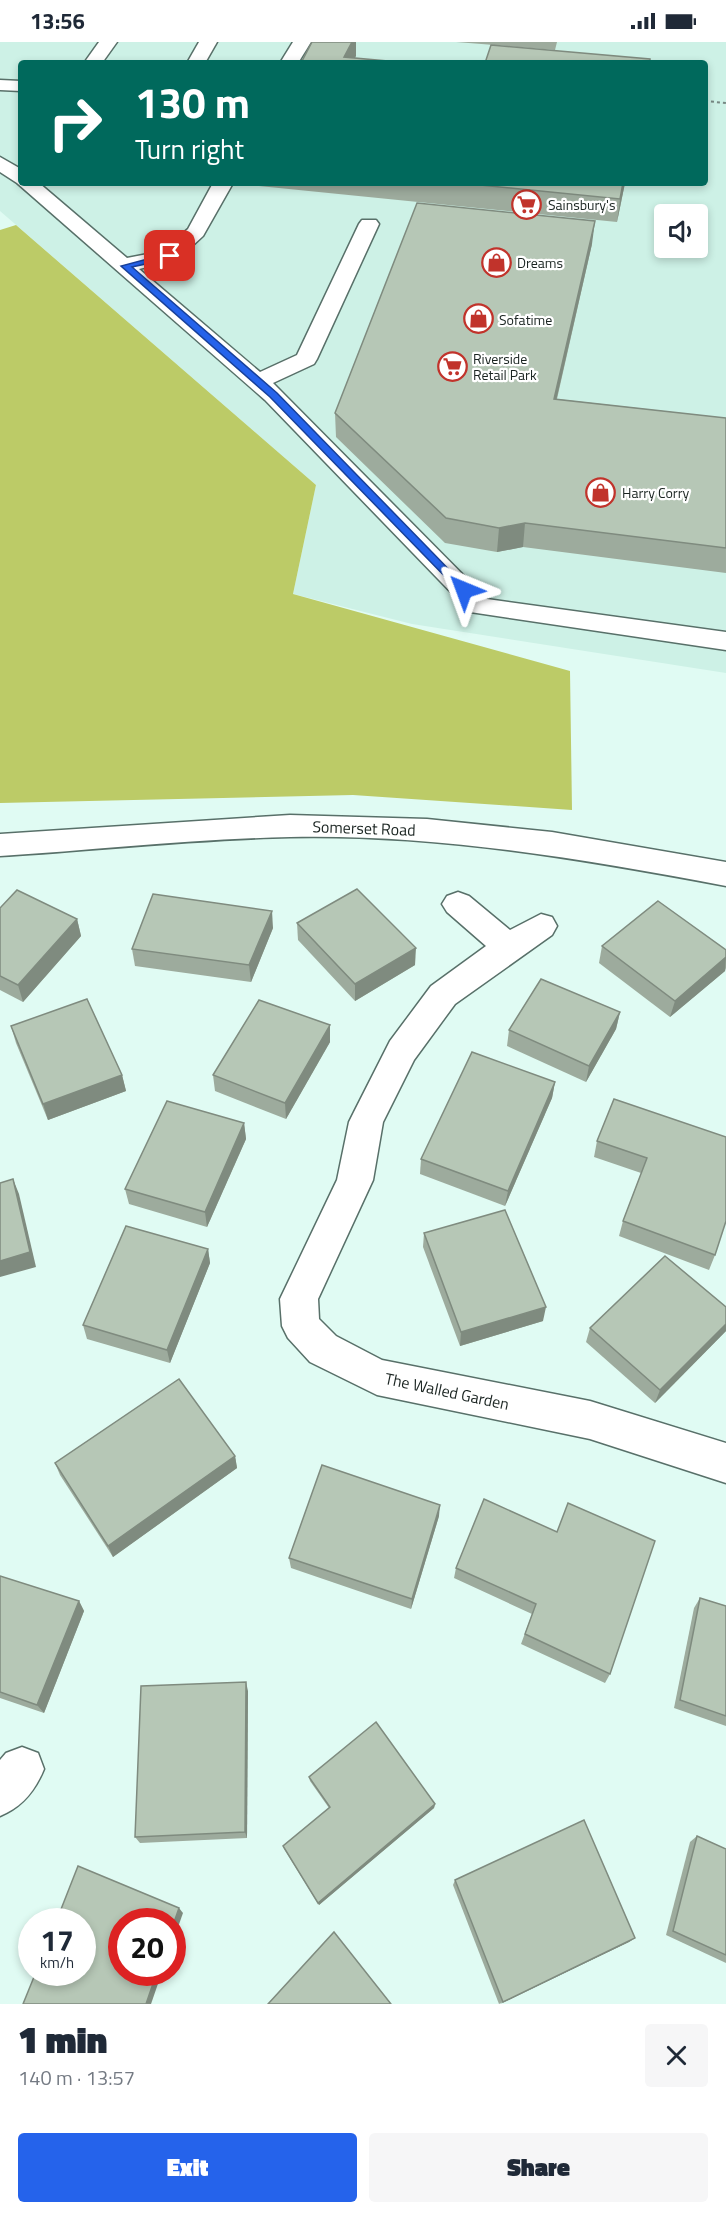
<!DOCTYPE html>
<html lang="en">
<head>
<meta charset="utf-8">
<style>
  body { margin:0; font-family:"Titillium Web",sans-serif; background:#f6f6f7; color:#1f2937; height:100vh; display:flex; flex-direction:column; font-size:22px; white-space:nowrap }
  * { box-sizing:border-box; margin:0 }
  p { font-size:20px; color:#747a83 }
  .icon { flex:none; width:33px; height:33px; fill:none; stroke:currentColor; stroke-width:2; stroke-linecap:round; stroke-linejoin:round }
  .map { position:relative; height:1962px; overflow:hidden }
  .sheet { display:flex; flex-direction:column; background:#fff; flex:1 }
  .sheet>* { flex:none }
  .hud { position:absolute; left:18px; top:18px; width:690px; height:126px; border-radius:6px; box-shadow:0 3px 9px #0003; background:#00695c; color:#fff; overflow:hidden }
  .buttons { position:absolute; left:654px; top:162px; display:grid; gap:12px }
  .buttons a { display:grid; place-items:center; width:54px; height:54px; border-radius:6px; background:#fff; box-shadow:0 3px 9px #0003; font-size:30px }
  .speed { position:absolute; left:18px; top:1866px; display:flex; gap:12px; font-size:30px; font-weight:700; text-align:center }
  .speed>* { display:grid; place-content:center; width:78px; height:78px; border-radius:50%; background:#fff; box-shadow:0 3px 9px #0003; line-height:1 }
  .speed small { font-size:15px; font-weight:400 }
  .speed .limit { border:9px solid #d22; background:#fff; color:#111 }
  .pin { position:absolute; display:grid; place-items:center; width:51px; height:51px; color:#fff; margin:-26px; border-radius:12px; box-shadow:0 3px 9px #0006 }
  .me { position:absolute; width:66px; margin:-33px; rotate:316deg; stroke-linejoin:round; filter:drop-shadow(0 0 4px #0008) }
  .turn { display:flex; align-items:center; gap:21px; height:126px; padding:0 18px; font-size:27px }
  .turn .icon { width:78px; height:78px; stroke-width:2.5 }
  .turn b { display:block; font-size:42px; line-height:51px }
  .round { display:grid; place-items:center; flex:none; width:63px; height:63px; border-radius:6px; background:#f6f6f7 }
  .summary { display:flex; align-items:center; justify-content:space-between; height:102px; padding:0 18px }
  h1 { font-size:36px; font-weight:800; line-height:45px }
  .action { display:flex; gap:12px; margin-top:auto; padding:12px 18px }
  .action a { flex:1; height:69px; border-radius:6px; background:#2563eb; color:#fff; font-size:24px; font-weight:800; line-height:69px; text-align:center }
  .action a+a { background:#f6f6f7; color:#1f2937 }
  .status { display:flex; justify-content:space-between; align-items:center; height:42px; padding:0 30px; background:#fff; direction:ltr }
  .status svg { height:16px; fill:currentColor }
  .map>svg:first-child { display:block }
</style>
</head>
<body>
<div class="status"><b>13:56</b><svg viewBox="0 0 49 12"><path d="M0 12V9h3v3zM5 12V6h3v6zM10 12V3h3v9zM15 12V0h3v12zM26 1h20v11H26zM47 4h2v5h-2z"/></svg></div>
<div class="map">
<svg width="726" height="1962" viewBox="0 0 726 1962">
  <rect width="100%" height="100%" fill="#e0fbf3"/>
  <path fill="#cdf1e6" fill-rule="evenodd" d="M0 0H726V631L412 582 293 552 316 443 0 169ZM21 21H705V141H21ZM664 172H698V206H664Z"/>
  <path fill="#bccb67" d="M16 183 316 443 293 552 570 629 572 768 353 753 0 761V188Z"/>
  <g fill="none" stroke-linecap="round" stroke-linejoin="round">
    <defs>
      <g id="minor">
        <path d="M99 0H117L102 21H84Z"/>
        <path d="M199 0H217L205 21H187Z"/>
        <path d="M293 0H311L298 21H280Z"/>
        <path d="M0 38 21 39V49L0 48Z"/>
        <path d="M0 115 21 127V141H39L127 216 163 209 188 187 213 141H233L203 194 177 218 139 227 260 330 297 313 359 182 362 178H376L379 182 317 317 314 322 273 341 487 557 726 590V608L470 570 265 358 17 141 0 130Z"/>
        <path d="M290 773 427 777 552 790 726 820V844C582 817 437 792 290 795 193 797 96 808 0 814V792Z"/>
        <path d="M458 850 469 854 510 888 541 872 552 875 557 884 552 893 455 962 414 1018 383 1080 373 1138 318 1257 319 1277 336 1294 382 1318 590 1359 726 1401V1441L590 1397 377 1353 310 1320 288 1296 282 1284 280 1257 337 1138 349 1080 354 1070 390 999 431 944 486 904 447 870 442 862 447 854Z"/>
        <path d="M22 1705 38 1711 44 1727C35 1749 22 1765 0 1774V1718L6 1711Z"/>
      </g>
    </defs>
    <use href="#minor" stroke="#587069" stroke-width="3"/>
    <path stroke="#778883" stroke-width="2" stroke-dasharray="3 3" stroke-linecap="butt" d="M705 59 726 61"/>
    <use href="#minor" fill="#fff" fill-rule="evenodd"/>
  </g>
  <g fill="#9dab9d">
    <path d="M456 0H557L555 8Z"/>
    <path d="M250 141H625L617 180 250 143Z"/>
    <path d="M592 202 557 357 726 376V531L523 505 497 510 445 501 336 395 335 371Z"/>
    <path d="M0 866 77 877 81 894 23 960 0 948Z"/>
    <path d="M297 881 415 923 355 959 298 898Z"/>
    <path d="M273 886 251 940 135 924 132 907Z"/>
    <path d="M602 904 726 908V926L725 929 670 975 599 921Z"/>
    <path d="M620 970 616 987 586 1040 507 1004 509 988Z"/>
    <path d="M330 983V1000L286 1077 215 1049 213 1033Z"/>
    <path d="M11 984 122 1033 126 1049 48 1078 16 1001Z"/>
    <path d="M555 1040 552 1056 505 1164 420 1132 421 1117Z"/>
    <path d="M614 1057 715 1213 709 1228 619 1194 623 1179 641 1131 594 1115 597 1099Z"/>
    <path d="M244 1081 246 1097 207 1185 129 1162 125 1147Z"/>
    <path d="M424 1191 543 1279 460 1304 423 1205Z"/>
    <path d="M208 1207 210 1221 170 1321 87 1297 83 1283Z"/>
    <path d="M726 1265V1289L655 1361 586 1300 590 1286Z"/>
    <path d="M235 1414 237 1426 113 1515 60 1433 55 1421Z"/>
    <path d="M484 1457 610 1632 605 1641 521 1602 532 1572 454 1536 456 1526Z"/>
    <path d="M439 1474 411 1567 291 1526 289 1516Z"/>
    <path d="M0 1534 79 1559 84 1569 44 1671 0 1656Z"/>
    <path d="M700 1556 726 1564V1684L674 1666 694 1566Z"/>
    <path d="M248 1649 247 1796 140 1801 135 1795Z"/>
    <path d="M309 1735 435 1762 434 1766 319 1863 284 1807 283 1804 329 1766 310 1739Z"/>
    <path d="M697 1794 726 1807V1921L666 1893 690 1800Z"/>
    <path d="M455 1838 635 1896 629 1900 499 1962 453 1843Z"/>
  </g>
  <g fill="#7f8b7f">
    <path d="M352 0H356V14L353 21 344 15Z"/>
    <path d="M623 141H625L617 180 620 157Z"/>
    <path d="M595 179 592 202 551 381 554 357Z"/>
    <path d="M525 481 523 505 497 510 499 486Z"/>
    <path d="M272 869 273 886 251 940 249 923Z"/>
    <path d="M77 877 81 894 23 960 18 943Z"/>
    <path d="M416 906 415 923 355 959V942Z"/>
    <path d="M726 915 725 929 670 975 675 959Z"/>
    <path d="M620 970 616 987 586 1040 589 1024Z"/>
    <path d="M330 983V1000L286 1077 285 1061Z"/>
    <path d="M122 1033 126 1049 48 1078 43 1062Z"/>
    <path d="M555 1040 552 1056 505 1164 508 1149Z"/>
    <path d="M244 1081 246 1097 207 1185 205 1170Z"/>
    <path d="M13 1137 19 1152 36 1225 0 1235V1219Z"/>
    <path d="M208 1207 210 1221 170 1321 167 1308Z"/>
    <path d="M546 1265 543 1279 460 1304 461 1290Z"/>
    <path d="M726 1282V1289L655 1361 660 1348Z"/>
    <path d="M235 1414 237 1426 113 1515 108 1504Z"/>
    <path d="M440 1463 439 1474 411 1567 412 1557Z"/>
    <path d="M79 1559 84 1569 44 1671 37 1663Z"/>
    <path d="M246 1640 248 1649 247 1796 245 1790Z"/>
    <path d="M435 1762 434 1766 319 1863 318 1861Z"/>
    <path d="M179 1866 183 1871 172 1902V1886Z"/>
    <path d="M635 1896 629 1900 500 1962 503 1960Z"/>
    <path d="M157 1930H162L151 1962H146Z"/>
  </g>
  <g fill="#b6c7b6" stroke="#7f8b7f" stroke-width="1.5">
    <path d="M312 0H352L344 15 410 21H301Z"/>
    <path d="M491 3 650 17V21H485Z"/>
    <path d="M460 141H623L620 157Z"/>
    <path d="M417 161 595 179 554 357 726 376V506L525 481 499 486 446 476 335 371Z"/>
    <path d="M357 847 416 906 355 942 297 881Z"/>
    <path d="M17 848 77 877 18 943 0 934V866Z"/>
    <path d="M153 852 272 869 249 923 132 907Z"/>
    <path d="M658 859 726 908V915L675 959 602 904Z"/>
    <path d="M541 937 620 970 589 1024 509 988Z"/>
    <path d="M87 957 122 1033 43 1062 11 984Z"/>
    <path d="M259 958 330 983 285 1061 213 1033Z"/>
    <path d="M472 1010 555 1040 508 1149 421 1117Z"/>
    <path d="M614 1057 726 1095V1179L715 1213 623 1179 647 1116 597 1099Z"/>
    <path d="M167 1059 244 1081 205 1170 125 1147Z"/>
    <path d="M13 1137 30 1210 0 1219V1141Z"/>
    <path d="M505 1168 546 1265 461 1290 424 1191Z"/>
    <path d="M126 1184 208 1207 167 1308 83 1283Z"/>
    <path d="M665 1214 726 1265V1282L660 1348 590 1286Z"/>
    <path d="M179 1337 235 1414 108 1504 55 1421Z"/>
    <path d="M322 1423 440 1463 412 1557 289 1516Z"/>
    <path d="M484 1457 557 1490 568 1461 655 1499 610 1632 525 1592 536 1562 456 1526Z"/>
    <path d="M0 1534 79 1559 37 1663 0 1650Z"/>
    <path d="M700 1556 726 1564V1674L680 1658Z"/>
    <path d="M246 1640 245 1790 135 1795 141 1644Z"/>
    <path d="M376 1680 435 1762 318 1861 283 1804 330 1765 309 1735Z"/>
    <path d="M584 1778 635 1896 503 1960 455 1838Z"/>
    <path d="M697 1794 726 1807V1913L673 1889Z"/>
    <path d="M78 1824 179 1866 172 1886V1880H122V1930H157L146 1962H23L36 1930H82V1880H56Z"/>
    <path d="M334 1890 391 1962H268Z"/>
  </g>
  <path fill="#2563eb" stroke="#184099" stroke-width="1.5" d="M170 211 173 216 132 225 277 351 467 546V550H460L270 355 121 224Z"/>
  <defs>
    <symbol id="supermarket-ring" viewBox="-11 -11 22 22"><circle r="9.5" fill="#fff" stroke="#c1332b" stroke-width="1.5"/><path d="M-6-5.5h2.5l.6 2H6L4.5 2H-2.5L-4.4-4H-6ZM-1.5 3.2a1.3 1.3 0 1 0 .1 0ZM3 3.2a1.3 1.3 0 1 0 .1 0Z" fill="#c1332b"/></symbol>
    <symbol id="shop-ring" viewBox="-11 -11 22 22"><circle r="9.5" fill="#fff" stroke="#c1332b" stroke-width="1.5"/><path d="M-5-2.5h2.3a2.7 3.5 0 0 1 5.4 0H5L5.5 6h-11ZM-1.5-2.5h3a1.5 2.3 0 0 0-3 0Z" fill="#c1332b"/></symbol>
  </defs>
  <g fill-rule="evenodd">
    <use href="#supermarket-ring" x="510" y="146" width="33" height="33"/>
    <use href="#shop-ring" x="480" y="204" width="33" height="33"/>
    <use href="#shop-ring" x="462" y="260" width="33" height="33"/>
    <use href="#supermarket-ring" x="436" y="308" width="33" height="33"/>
    <use href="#shop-ring" x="584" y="434" width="33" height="33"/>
  </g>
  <g text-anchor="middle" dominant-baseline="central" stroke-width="4.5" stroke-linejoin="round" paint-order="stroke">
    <g font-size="14" fill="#1a2421" stroke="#fff" text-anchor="start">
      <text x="548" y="162">Sainsbury's</text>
      <text x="517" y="220">Dreams</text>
      <text x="499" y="277">Sofatime</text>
      <text x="473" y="316">Riverside<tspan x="473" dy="16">Retail Park</tspan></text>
      <text x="622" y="450">Harry Corry</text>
    </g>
    <g font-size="16" fill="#1a2421" stroke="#fff">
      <text transform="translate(364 786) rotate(2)">Somerset Road</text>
      <text transform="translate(447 1349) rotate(12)">The Walled Garden</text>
    </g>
  </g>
</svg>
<div class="buttons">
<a><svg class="icon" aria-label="sound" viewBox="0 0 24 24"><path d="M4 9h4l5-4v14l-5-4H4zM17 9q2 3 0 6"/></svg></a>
</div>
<div class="speed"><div>17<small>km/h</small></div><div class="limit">20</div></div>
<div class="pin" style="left:170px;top:214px;background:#d93025"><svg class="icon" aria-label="arrive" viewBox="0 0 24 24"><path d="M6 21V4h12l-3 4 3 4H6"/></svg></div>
<svg class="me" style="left:464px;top:548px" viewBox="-20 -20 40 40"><path d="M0-17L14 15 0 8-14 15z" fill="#2563eb" stroke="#fff" stroke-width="4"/></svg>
<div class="hud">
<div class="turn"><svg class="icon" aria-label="right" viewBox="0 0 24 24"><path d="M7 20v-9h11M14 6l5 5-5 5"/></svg><div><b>130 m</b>Turn right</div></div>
</div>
</div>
<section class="sheet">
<div class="summary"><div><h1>1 min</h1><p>140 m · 13:57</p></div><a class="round"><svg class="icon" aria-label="close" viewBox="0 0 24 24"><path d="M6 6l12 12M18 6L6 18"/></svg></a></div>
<div class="action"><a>Exit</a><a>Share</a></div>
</section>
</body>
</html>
